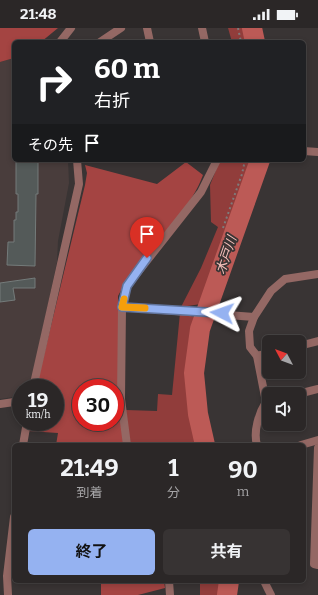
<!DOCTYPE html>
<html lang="ja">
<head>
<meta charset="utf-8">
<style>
  body { margin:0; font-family:Bitter,"Noto Sans JP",serif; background:#373333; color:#f1f3f6; height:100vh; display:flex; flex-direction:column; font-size:15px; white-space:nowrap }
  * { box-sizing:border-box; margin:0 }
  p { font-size:13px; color:#a6a5a7 }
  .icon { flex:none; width:22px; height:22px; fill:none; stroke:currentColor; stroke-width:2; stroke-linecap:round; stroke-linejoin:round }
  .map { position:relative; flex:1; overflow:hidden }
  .details { position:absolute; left:12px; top:415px; width:294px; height:140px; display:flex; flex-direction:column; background:#2b2727; border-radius:6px; box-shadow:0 2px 6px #0003,0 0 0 1px #474444 }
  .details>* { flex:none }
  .banner { position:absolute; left:12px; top:12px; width:294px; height:122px; border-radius:6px; box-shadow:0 2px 6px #0003,0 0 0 1px #474444; background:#202124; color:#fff; overflow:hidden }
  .needle { width:26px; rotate:311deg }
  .controls { position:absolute; left:262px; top:307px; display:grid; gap:8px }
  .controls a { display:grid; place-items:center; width:44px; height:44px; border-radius:6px; background:#2b2727; box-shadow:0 2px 6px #0003,0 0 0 1px #474444; font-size:20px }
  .speed { position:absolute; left:12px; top:351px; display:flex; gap:8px; font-size:20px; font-weight:700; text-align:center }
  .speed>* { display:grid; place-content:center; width:52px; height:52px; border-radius:50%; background:#2b2727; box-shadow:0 2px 6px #0003,0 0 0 1px #474444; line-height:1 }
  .speed small { font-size:10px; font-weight:400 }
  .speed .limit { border:6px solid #d22; background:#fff; color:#111 }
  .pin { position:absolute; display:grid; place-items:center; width:34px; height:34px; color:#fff; margin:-41px -17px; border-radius:50% 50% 50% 0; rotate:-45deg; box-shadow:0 0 4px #0007 }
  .pin .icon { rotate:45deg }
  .me { position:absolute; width:44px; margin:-22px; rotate:274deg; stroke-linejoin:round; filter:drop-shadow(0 0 3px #0008) }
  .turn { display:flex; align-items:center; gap:14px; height:84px; padding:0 16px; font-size:18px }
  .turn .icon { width:52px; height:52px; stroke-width:2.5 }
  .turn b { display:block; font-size:28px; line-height:34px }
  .then { display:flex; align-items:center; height:38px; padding:0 16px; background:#0003; gap:8px; font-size:15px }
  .eta { display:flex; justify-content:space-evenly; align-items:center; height:68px; text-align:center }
  .eta b { font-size:24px; font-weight:700; line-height:28px }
  .button { display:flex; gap:8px; margin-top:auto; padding:8px 16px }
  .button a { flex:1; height:46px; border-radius:6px; background:#95b2f1; color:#111; font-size:16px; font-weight:700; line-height:46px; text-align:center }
  .button a+a { background:#373333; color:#f1f3f6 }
  .status { display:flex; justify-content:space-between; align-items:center; height:28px; padding:0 20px; background:#2b2727; direction:ltr }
  .status svg { height:11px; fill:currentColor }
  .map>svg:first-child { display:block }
</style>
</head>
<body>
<div class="status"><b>21:48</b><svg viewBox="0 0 49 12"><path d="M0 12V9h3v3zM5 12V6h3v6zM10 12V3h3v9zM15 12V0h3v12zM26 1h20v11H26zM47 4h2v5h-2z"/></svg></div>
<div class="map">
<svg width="318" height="567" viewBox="0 0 318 567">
  <rect width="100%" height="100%" fill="#393434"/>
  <path fill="#493d3c" d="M14 30V132H68L69 155 58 213 57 234 30 360H21V368L0 371V34Z"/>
  <g fill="#913d3b">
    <path d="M228 0H247L250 14H232Z"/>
    <path d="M220 132H256L254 142 201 276 181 279 201 240 218 199 211 194 210 157Z"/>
    <path d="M180 285 197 290 187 343 200 417H130L126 382 157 383 158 366 172 367Z"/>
    <path d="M200 553H223L220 567H200Z"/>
  </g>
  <g fill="#a44442" fill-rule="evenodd">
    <path d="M0 0H58L41 14H14V30L0 34Z"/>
    <path d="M186 134 203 147C187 191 140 224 118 268V371L125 417H56L58 405 28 403 30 394H55V360H36L85 157 87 145 85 137 157 156ZM81 360H115V394H81Z"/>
    <path d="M101 553H164L165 560 138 567H101Z"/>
  </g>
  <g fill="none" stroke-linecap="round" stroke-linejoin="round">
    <g stroke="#bc5a56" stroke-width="20">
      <path d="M252 0 255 14"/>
      <path d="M205 417 198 386 194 345 200 301 260 132"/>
      <path d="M227 567 229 553"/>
    </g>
  </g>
  <g fill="#545a59" stroke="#747b7a">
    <path d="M16 132H38V166H36L35 238 7 237 8 214H14V192H16V184H18V166H16Z"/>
    <path d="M35 250V260H13L15 272 0 274V255Z"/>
  </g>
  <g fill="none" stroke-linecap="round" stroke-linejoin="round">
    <g stroke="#7f7b7b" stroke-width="2" stroke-dasharray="2 3" stroke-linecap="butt">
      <path d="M238 0 241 14"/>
      <path d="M223 200 242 146 245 132"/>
    </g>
    <g stroke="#946864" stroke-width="8">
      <path d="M147 0 150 14"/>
      <path d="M202 0 205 14"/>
      <path d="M60 14 71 0"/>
      <path d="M100 14 121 0"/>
      <path d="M304 123 318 124"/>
      <path d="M122 279 254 289"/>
      <path d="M299 318 318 313"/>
      <path d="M257 328 269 325"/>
      <path d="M33 360 79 156 77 132"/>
      <path d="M298 366 318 361"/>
      <path d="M0 376 21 373"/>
      <path d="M23 417 27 394"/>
      <path d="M127 417 121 371 122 279 127 258 201 164 217 132"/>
      <path d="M257 417C253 403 259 385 266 374L257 328 250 319 249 303 254 289 271 263 285 251 318 246"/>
      <path d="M301 417 318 412"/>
      <path d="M318 420 314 536 318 537"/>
      <path d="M169 553 170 567"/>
      <path d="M264 553 271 567"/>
      <path d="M8 567 7 548 14 489"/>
    </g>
  </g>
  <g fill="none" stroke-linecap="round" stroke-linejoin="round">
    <defs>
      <path id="route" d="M147 230 127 258 122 279 222 285"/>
    </defs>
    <use href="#route" stroke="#61749d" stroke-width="10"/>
    <use href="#route" stroke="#95b2f1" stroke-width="7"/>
    <path stroke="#f59e0b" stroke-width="7" d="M124 271 122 279 145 280"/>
  </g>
  <g text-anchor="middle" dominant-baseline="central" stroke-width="3.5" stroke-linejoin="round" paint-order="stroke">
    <g font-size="13" font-style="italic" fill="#f6c0bb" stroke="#393434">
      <text transform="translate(226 227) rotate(-71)">木戸川</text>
    </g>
  </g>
</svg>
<div class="controls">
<a><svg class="needle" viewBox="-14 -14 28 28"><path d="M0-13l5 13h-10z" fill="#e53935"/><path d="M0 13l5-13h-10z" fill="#a6a5a7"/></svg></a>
<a><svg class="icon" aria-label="sound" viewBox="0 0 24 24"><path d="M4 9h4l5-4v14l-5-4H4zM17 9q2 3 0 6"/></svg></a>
</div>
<div class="speed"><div>19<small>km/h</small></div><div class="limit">30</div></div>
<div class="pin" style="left:147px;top:230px;background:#d93025"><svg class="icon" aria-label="arrive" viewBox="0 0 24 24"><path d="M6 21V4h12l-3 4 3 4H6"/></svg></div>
<svg class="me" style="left:222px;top:285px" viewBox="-20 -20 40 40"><path d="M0-17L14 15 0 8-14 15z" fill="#95b2f1" stroke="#fff" stroke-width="4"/></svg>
<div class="banner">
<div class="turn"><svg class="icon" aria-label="right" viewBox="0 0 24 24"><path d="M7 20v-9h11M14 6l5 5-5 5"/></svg><div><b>60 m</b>右折</div></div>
<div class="then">その先<svg class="icon" aria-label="arrive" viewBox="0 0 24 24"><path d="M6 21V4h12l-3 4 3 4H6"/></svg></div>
</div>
<section class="details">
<div class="eta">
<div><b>21:49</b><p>到着</p></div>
<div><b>1</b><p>分</p></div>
<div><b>90</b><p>m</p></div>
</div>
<div class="button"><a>終了</a><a>共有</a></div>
</section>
</div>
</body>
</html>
